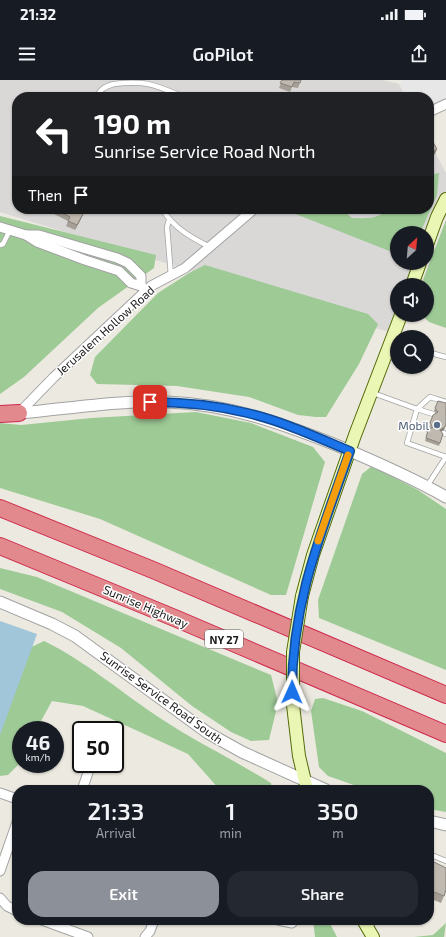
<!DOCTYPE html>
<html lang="en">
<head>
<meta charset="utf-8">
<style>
  body { margin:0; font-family:"Exo 2",sans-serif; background:#242831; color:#f1f3f6; height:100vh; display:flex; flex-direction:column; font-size:15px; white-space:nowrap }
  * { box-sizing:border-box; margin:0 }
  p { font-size:13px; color:#9ea1a6 }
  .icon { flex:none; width:22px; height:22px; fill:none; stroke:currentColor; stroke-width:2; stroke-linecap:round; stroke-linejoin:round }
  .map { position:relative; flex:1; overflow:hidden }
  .sheet { position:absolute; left:12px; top:705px; width:422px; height:140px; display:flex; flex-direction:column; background:#171b24; border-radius:16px; box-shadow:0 1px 3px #0004 }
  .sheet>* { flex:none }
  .top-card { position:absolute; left:12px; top:12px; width:422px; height:122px; border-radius:16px; box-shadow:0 1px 3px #0004; background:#202124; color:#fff; overflow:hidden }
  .needle { width:26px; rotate:26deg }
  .controls { position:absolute; left:390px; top:146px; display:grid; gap:8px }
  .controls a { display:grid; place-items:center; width:44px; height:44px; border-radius:50%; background:#171b24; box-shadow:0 1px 3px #0004; font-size:20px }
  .speed { position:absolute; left:12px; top:641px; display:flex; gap:8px; font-size:20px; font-weight:700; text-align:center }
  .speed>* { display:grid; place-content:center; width:52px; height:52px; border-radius:50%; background:#171b24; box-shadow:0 1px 3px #0004; line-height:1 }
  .speed small { font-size:10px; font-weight:400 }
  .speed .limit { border:2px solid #111; border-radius:6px; background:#fff; color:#111 }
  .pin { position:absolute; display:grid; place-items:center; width:34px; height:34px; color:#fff; margin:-17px; border-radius:8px; box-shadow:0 2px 6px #0006 }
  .me { position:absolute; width:44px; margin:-22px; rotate:1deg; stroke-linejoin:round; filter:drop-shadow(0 0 3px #0008) }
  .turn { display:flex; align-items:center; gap:14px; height:84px; padding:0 16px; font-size:18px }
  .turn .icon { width:52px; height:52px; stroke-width:2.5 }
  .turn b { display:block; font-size:28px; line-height:34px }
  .then { display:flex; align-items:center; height:38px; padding:0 16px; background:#0003; gap:8px; font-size:15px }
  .eta { display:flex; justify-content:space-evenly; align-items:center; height:68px; text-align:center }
  .eta b { font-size:24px; font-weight:600; line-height:28px }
  .action { display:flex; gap:8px; margin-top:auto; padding:8px 16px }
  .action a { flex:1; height:46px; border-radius:16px; background:#8c9099; color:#fff; font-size:16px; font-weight:600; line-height:46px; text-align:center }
  .action a+a { background:#242831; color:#f1f3f6 }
  .status { display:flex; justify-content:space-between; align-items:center; height:28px; padding:0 20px; background:#171b24; direction:ltr }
  .status svg { height:11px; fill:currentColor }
  header { display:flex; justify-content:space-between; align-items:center; height:52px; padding:0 16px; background:#171b24; font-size:18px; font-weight:600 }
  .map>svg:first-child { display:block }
</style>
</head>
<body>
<div class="status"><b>21:32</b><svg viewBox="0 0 49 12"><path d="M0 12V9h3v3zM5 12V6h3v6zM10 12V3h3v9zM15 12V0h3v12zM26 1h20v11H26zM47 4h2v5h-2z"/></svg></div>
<header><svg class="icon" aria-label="menu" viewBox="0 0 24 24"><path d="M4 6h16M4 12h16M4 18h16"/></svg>GoPilot<svg class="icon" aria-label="share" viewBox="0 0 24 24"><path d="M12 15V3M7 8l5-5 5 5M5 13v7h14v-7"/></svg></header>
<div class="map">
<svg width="446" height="857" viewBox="0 0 446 857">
  <rect width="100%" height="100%" fill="#eceae0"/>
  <path fill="#d9d8d7" d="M0 0H383L399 4 406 17H17V129H429V61L446 93V123L427 171V153H397V183H422L414 205H397V235L395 254 0 132Z"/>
  <g fill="#9eca96">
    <path d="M439 93 437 115 420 153H397V174L283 129H342L352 138C364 138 379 140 387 129H429V95Z"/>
    <path d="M0 136 156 175 154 188 98 228 24 297 0 314Z"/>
    <path d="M446 140V248L429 242 422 235H427V205H421Z"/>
    <path d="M205 185 368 234 378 244 359 284 326 337H316L298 335 249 317 177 306 97 304 90 295 95 277 158 213 189 193Z"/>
    <path d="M196 332 251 343 313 367 325 382 286 515H271L100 439 0 408V343L21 345 91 338Z"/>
    <path d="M372 386 418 410 446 429V590L319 538 318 520 362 394Z"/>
    <path d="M0 488 37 497 271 595 278 623 269 660 251 661 231 652 192 626 121 568 62 532 0 509Z"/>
    <path d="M44 561C87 582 123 614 163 640 198 663 236 681 271 703L272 710H220L188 674 83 626 52 621 36 650H21V682L8 695 0 696V603L21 572Z"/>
    <path d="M323 618 362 631 446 673V732L429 729V710H368L328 696 319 687 311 631 315 619Z"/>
    <path d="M313 840H328L337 857H315Z"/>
    <path d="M446 843 444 857H414L433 855Z"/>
  </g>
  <path fill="#e7e7e7" d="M403 0H446V24L429 32V17H406L399 4Z"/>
  <path fill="#a1c5d9" d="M0 541 37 554 0 655Z"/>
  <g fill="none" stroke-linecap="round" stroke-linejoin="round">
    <defs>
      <g id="service">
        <path d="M97 17C99 10 106 6 114 4 146 0 155 5 184 17"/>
        <path d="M162 129C174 148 190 157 210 167"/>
        <path d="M169 140 167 147 171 196"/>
        <path d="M0 165 3 164 10 150"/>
        <path d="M427 272 446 277"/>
        <path d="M373 313 417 329 407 363 446 377 427 406"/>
        <path d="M433 334 417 329 430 317 446 322"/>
        <path d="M413 344 428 349"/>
        <path d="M443 353 446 354"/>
        <path d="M429 774 446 781"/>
        <path d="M367 847 378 840"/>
      </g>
      <g id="minor">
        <path d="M429 32 446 24"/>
        <path d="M0 147 26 155 37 162 85 180 119 191 131 203 141 206 146 210"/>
        <path d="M26 155H39L117 178 128 183 141 196V206"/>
        <path d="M19 333 54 297 151 206 185 188 254 129"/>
        <path d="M82 710 91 684"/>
        <path d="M0 713 17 719"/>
        <path d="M0 791 17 742"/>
        <path d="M0 818 7 826 17 831"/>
        <path d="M42 840 88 857"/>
        <path d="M278 840 292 843"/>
        <path d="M145 857 150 851 154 840"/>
      </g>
      <g id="tertiary">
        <path d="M19 333C68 329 118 320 167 322 228 324 281 343 336 365 374 381 411 397 446 417"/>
        <path d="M0 522 52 544 75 556 208 653 242 672 326 710"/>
        <path d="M429 741 446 745"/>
      </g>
      <g id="secondary">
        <path d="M427 165 437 137 446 119"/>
        <path d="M412 205 420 183"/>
        <path d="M302 516 313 475 355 355 401 235"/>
        <path d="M293 625 299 676 307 710"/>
        <path d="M363 840 373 857"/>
      </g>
      <g id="motorway">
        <path d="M0 334 19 333"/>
        <path d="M0 428 153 490 446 615"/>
        <path d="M0 466 177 539 446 654"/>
      </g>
    </defs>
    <use href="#service" stroke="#a2a2a2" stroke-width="6"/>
    <use href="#minor" stroke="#a2a2a2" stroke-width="11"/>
    <use href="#tertiary" stroke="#a2a2a2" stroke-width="13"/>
    <use href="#secondary" stroke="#536b08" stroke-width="14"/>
    <use href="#motorway" stroke="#ce294c" stroke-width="18"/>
    <use href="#service" stroke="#fff" stroke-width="4.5"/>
    <use href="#minor" stroke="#fff" stroke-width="9"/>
    <use href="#tertiary" stroke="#fff" stroke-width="11"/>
    <use href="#secondary" stroke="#eaf6b4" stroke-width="12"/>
    <use href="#motorway" stroke="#e2898e" stroke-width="16"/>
    <defs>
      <path id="secondary-bridge" d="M293 625V572L302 516"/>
    </defs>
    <use href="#secondary-bridge" stroke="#536b08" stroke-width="14" stroke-linecap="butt"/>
    <use href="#secondary-bridge" stroke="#eaf6b4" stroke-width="12"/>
  </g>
  <g fill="#a59f97">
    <path d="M282 0H301L298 8 292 7 290 12 279 8Z"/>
    <path d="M53 129H75V130L83 134 75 150 66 146 68 141 52 133Z"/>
    <path d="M438 321 444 350 441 351 443 354 439 366 425 361 428 350 431 348 430 346 433 335 436 333 434 331Z"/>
    <path d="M429 792 446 811 441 823 429 818Z"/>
  </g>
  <g fill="#86827b">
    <path d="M437 69 435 74 429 78V74Z"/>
    <path d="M83 134 81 139 75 150 77 145Z"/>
    <path d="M445 347 444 350 439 352 440 350Z"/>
  </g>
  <g fill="#c0b9b0" stroke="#86827b">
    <path d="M282 0H301L300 3 294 2 292 7 280 3Z"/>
    <path d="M430 57 437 69 429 74V58Z"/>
    <path d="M55 129H74L83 134 77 145 68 141 70 137Z"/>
    <path d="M438 321 446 323V345L445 347 440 350 443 354 440 363 426 358 428 350 433 347 430 343 433 335 438 332 435 328Z"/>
    <path d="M434 782 446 788V810L444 816 429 810V792Z"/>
  </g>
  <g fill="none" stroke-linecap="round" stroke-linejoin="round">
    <defs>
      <path id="route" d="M150 322C182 322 215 325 247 333 282 341 316 357 350 371 321 454 292 521 292 612"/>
    </defs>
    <use href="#route" stroke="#114b97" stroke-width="10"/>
    <use href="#route" stroke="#1a73e8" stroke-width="7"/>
    <path stroke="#f59e0b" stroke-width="7" d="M318 461 348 375"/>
  </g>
  <circle fill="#5c6f8a" stroke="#fff" stroke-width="1.5" cx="437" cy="345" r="4"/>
  <g text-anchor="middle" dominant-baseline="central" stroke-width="3" stroke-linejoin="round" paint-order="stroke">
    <rect fill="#fff" stroke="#5f5f5f" stroke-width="1" x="205" y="550" width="38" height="18" rx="3"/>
    <g font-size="11" font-weight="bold" fill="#1b1b1b">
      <text x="224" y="559">NY 27</text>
    </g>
    <g font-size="12" fill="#1b1b1b" stroke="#fff">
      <text transform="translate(105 250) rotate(-42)">Jerusalem Hollow Road</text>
      <text transform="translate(146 526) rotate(23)">Sunrise Highway</text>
      <text transform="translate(162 617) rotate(36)">Sunrise Service Road South</text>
    </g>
    <g font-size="12" fill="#4e5e75" stroke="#fff" text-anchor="end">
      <text x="429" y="345">Mobil</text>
    </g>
  </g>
</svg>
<div class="controls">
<a><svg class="needle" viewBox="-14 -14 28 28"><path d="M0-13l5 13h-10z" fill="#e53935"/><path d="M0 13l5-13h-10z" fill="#9ea1a6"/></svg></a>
<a><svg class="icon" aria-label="sound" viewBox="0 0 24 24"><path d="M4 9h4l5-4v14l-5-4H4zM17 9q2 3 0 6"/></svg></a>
<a><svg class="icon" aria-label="search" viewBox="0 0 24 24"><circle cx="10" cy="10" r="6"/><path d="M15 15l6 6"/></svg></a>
</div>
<div class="speed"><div>46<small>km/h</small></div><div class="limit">50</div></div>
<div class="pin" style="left:150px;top:322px;background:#d93025"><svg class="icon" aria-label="arrive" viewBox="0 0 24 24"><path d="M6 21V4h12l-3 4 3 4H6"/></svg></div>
<svg class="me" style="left:292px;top:612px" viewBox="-20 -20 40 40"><path d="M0-17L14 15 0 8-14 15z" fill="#1a73e8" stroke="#fff" stroke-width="4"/></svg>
<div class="top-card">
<div class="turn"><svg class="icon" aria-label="left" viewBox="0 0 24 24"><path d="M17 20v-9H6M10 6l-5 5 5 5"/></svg><div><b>190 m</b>Sunrise Service Road North</div></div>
<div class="then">Then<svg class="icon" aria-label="arrive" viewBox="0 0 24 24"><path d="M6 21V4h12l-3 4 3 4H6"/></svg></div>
</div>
<section class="sheet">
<div class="eta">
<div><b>21:33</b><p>Arrival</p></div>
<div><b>1</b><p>min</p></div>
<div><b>350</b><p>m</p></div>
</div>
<div class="action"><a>Exit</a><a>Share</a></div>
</section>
</div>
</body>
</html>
